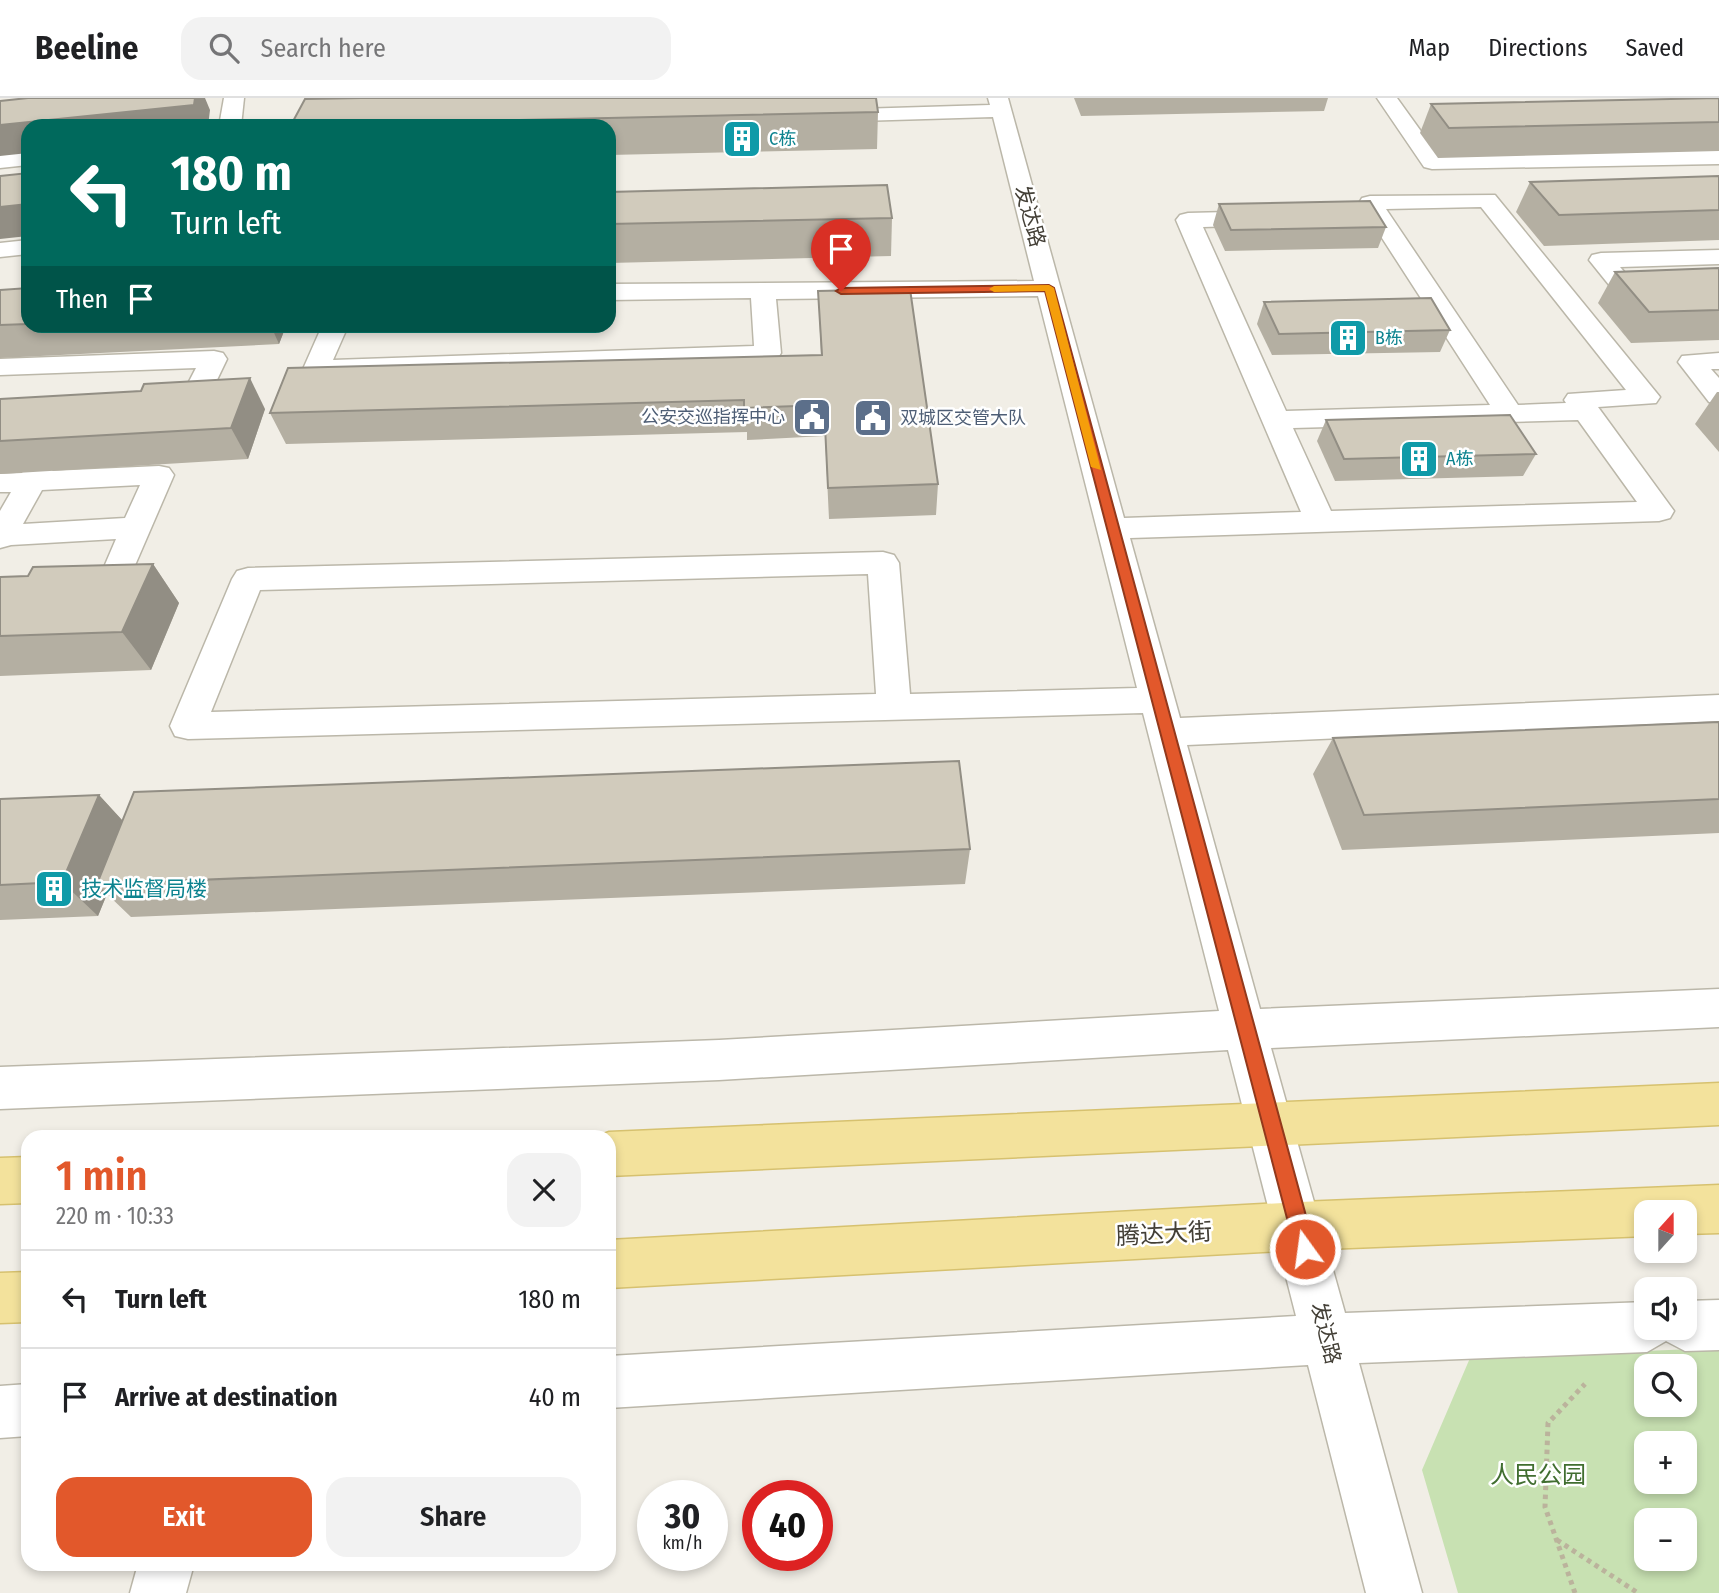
<!DOCTYPE html>
<html lang="en">
<head>
<meta charset="utf-8">
<style>
  body { margin:0; font-family:"Fira Sans Condensed","Noto Sans SC",sans-serif; background:#f2f2f2; color:#202124; height:100vh; display:flex; flex-direction:column; font-size:26px; white-space:nowrap }
  * { box-sizing:border-box; margin:0 }
  p { font-size:23px; color:#757577 }
  .icon { flex:none; width:38px; height:38px; fill:none; stroke:currentColor; stroke-width:2; stroke-linecap:round; stroke-linejoin:round }
  .map { position:relative; flex:1; overflow:hidden }
  .sheet { position:absolute; left:21px; top:1032px; width:595px; height:441px; display:flex; flex-direction:column; background:#fff; border-radius:21px; box-shadow:0 4px 10px #0003 }
  .sheet>* { flex:none }
  .guide { position:absolute; left:21px; top:21px; width:595px; height:214px; border-radius:21px; box-shadow:0 4px 10px #0003; background:#00695c; color:#fff; overflow:hidden }
  .needle { width:46px; rotate:21deg }
  .tools { position:absolute; left:1634px; top:1102px; display:grid; gap:14px }
  .tools a { display:grid; place-items:center; width:63px; height:63px; border-radius:14px; background:#fff; box-shadow:0 4px 10px #0003; font-size:35px }
  .speed { position:absolute; left:637px; top:1382px; display:flex; gap:14px; font-size:35px; font-weight:700; text-align:center }
  .speed>* { display:grid; place-content:center; width:91px; height:91px; border-radius:50%; background:#fff; box-shadow:0 4px 10px #0003; line-height:1 }
  .speed small { font-size:18px; font-weight:400 }
  .speed .limit { border:10px solid #d22; background:#fff; color:#111 }
  .pin { position:absolute; display:grid; place-items:center; width:60px; height:60px; color:#fff; margin:-72px -30px; border-radius:50% 50% 50% 0; rotate:-45deg; box-shadow:0 0 7px #0007 }
  .pin .icon { rotate:45deg }
  .me { position:absolute; width:77px; margin:-38px; rotate:346deg; stroke-linejoin:round; filter:drop-shadow(0 0 5px #0008) }
  .turn { display:flex; align-items:center; gap:24px; height:147px; padding:0 35px; font-size:32px }
  .turn .icon { width:91px; height:91px; stroke-width:2.5 }
  .turn b { display:block; font-size:49px; line-height:60px }
  .then { display:flex; align-items:center; height:66px; padding:0 35px; background:#0003; gap:14px; font-size:26px }
  .round { display:grid; place-items:center; flex:none; width:74px; height:74px; border-radius:21px; background:#f2f2f2 }
  .head { display:flex; align-items:center; justify-content:space-between; height:119px; padding:0 35px }
  h1 { font-size:42px; font-weight:600; line-height:52px; color:#e2582b }
  .cta { display:flex; gap:14px; margin-top:auto; padding:14px 35px }
  .cta a { flex:1; height:80px; border-radius:21px; background:#e2582b; color:#fff; font-size:28px; font-weight:600; line-height:80px; text-align:center }
  .cta a+a { background:#f2f2f2; color:#202124 }
  ul { padding:0; list-style:none }
  li { display:flex; align-items:center; gap:21px; height:98px; padding:0 35px; border-top:2px solid #e0e0e0 }
  li div { flex:1 }
  li b { display:block; font-size:26px }
  li em { font-style:normal }
  header { display:flex; align-items:center; gap:42px; box-sizing:border-box; height:98px; padding:0 35px; background:#fff; border-bottom:2px solid #e0e0e0 }
  header strong { font-size:33px }
  nav { display:flex; gap:38px; margin-inline-start:auto; font-size:24px }
  .search { width:490px; height:63px; background:#f2f2f2; display:flex; align-items:center; gap:18px; box-sizing:border-box; padding:0 24px; border-radius:21px; color:#757577; font-size:26px }
  .map>svg:first-child { display:block }
</style>
</head>
<body>
<header>
<strong>Beeline</strong>
<div class="search"><svg class="icon" aria-label="search" viewBox="0 0 24 24"><circle cx="10" cy="10" r="6"/><path d="M15 15l6 6"/></svg>Search here</div>
<nav><a>Map</a><a>Directions</a><a>Saved</a></nav>
</header>
<div class="map">
<svg width="1719" height="1495" viewBox="0 0 1719 1495">
  <rect width="100%" height="100%" fill="#f1eee6"/>
  <path fill="#c8e1b2" fill-rule="evenodd" d="M1719 1250V1495H1458L1422 1372 1470 1260ZM1647 1269H1685V1307H1647ZM1647 1346H1685V1384H1647ZM1647 1423H1685V1461H1647Z"/>
  <g fill="none" stroke-linecap="round" stroke-linejoin="round">
    <defs>
      <g id="minor">
        <path d="M224 0H244L241 28H219Z"/>
        <path d="M988 0H1008L1124 420 1301 414 1176 122 1180 117 1188 115 1268 113 1276 115 1280 120 1276 125 1268 127 1203 129 1286 313 1490 307 1371 123H1331L1327 118 1331 113 1362 110 1359 105 1362 100 1370 98 1495 97 1660 299 1656 305 1598 309 1674 413 1670 420 1659 423 1130 440 1180 620 1719 597V623L1187 647 1260 911 1719 891V929L1271 950 1345 1215 1647 1204V1230H1685V1203L1719 1202V1252L1685 1253 1666 1243 1647 1254 1359 1265 1422 1495H1366L1308 1267 609 1310V1258L1296 1218 1228 952 719 982 0 1011V969L719 942 1219 913 1143 615 188 641 175 638 170 628 232 481 237 473 248 470 883 454 894 457 899 465 910 596 1137 590 1038 198 776 201 781 255 777 261 768 263 316 279 306 277 303 271 322 228H348L333 262 754 248 751 200 609 202V186L1034 183 993 19 825 24 815 18 825 12 990 7ZM1481 109 1626 292 1568 296 1564 302 1566 305 1518 307 1386 111ZM1578 322 1637 404 1331 413 1293 330ZM868 476 876 596 211 614 260 492Z"/>
        <path d="M1377 0H1397L1438 57 1719 52V66L1432 71 1424 69Z"/>
        <path d="M28 53V67L0 70V56Z"/>
        <path d="M28 142V156L0 159V145Z"/>
        <path d="M1719 152V166L1620 169 1634 185 1719 183V199L1618 198 1589 162 1592 157 1601 155Z"/>
        <path d="M214 253 223 255 227 261 204 309 200 315C186 318 170 319 156 316L152 310 156 304 180 301 196 270 0 277V261Z"/>
        <path d="M1719 255V271H1711L1719 280V306L1709 304 1678 264 1682 258Z"/>
        <path d="M42 356 52 359 57 365 52 373 159 368 169 370 174 377 120 502 109 505 0 508V486L98 483 116 441 11 447 0 450V413L11 394H0V376L22 375 32 359ZM140 387 125 420 23 426 42 392Z"/>
        <path d="M28 1286V1338L0 1340V1288Z"/>
        <path d="M138 1466H194L186 1495H130Z"/>
      </g>
      <g id="major">
        <path d="M1719 985V1027L609 1078V1040H594L609 1034Z"/>
        <path d="M28 1059V1105L0 1106V1060Z"/>
        <path d="M1719 1087V1135L1685 1136V1115H1647V1138L1300 1152 609 1190V1142L1300 1104Z"/>
        <path d="M28 1174V1224L0 1225V1175Z"/>
      </g>
    </defs>
    <use href="#minor" stroke="#bbb7a9" stroke-width="3"/>
    <use href="#major" stroke="#d6c16f" stroke-width="3"/>
    <g stroke="#bbb39c" stroke-width="5" stroke-dasharray="4.5 4.5" stroke-linecap="butt">
      <path d="M1557 1442 1638 1495"/>
      <path d="M1575 1495 1545 1409 1548 1325 1585 1286"/>
    </g>
    <use href="#minor" fill="#fff" fill-rule="evenodd"/>
    <use href="#major" fill="#f3e29c" fill-rule="evenodd"/>
  </g>
  <g fill="#b4afa2">
    <path d="M1074 0H1328L1324 13 1081 18Z"/>
    <path d="M1719 0V53L1438 60 1420 35 1431 6Z"/>
    <path d="M878 14 877 51 609 57V28H292L291 27Z"/>
    <path d="M1719 78V142L1544 148 1516 114 1530 84Z"/>
    <path d="M609 94 892 120 891 158 609 165Z"/>
    <path d="M1219 106 1386 129 1378 150 1225 153 1213 127Z"/>
    <path d="M1719 170V242L1631 245 1598 205 1615 174Z"/>
    <path d="M28 190V228H286L279 246 0 260V192Z"/>
    <path d="M818 193 938 386 936 417 829 421 825 338 747 342V334L286 346 270 315 821 257Z"/>
    <path d="M1264 204 1450 232 1440 254 1272 257 1257 226Z"/>
    <path d="M1717 294H1719V354L1695 326Z"/>
    <path d="M0 301 265 311 248 361 0 376Z"/>
    <path d="M1326 322 1536 356 1523 378 1335 383 1317 343Z"/>
    <path d="M153 466 179 505 151 572 0 578V479L28 478Z"/>
    <path d="M1719 624V735L1342 752 1313 676 1333 640Z"/>
    <path d="M99 697 122 722 970 751 965 786 131 819 107 796 98 818 0 822V701Z"/>
  </g>
  <g fill="#928e84">
    <path d="M195 0H205L210 12 208 28H28V55L0 58V27Z"/>
    <path d="M28 106V138L0 141V109Z"/>
    <path d="M271 228H286L279 246Z"/>
    <path d="M250 280 265 311 248 361 231 330Z"/>
    <path d="M153 466 179 505 151 572 122 534Z"/>
    <path d="M99 697 132 733 97 786 107 796 98 818 62 784Z"/>
  </g>
  <g fill="#d1cbbc" stroke="#928e84" stroke-width="2">
    <path d="M28 0H195L194 7 0 27V3Z"/>
    <path d="M362 0H876L878 14 291 27 305 1Z"/>
    <path d="M1719 0V24L1449 30 1431 6Z"/>
    <path d="M28 75V106L0 109V78Z"/>
    <path d="M1719 78V112L1559 117 1530 84Z"/>
    <path d="M887 87 892 120 609 126V94Z"/>
    <path d="M1370 103 1386 129 1231 132 1219 106Z"/>
    <path d="M1719 170V212L1649 214 1615 174Z"/>
    <path d="M28 190V226L0 227V192Z"/>
    <path d="M910 191 938 386 828 390 824 307 744 310V302L270 315 288 270 822 257 818 193Z"/>
    <path d="M1431 200 1450 232 1279 236 1264 204Z"/>
    <path d="M250 280 231 330 0 343V301L141 293 144 286Z"/>
    <path d="M1510 317 1536 356 1344 361 1326 322Z"/>
    <path d="M153 466 122 534 0 538V479L28 478 33 469Z"/>
    <path d="M1719 624V701L1364 717 1333 640Z"/>
    <path d="M959 663 970 751 97 786 134 694Z"/>
    <path d="M99 697 62 784 0 787V701Z"/>
  </g>
  <path fill="#e2582b" stroke="#93391c" stroke-width="2" d="M1049 187 1054 190 1315 1151 1312 1158 1305 1161 1298 1158 1295 1151 1045 193 841 196 836 193 841 190Z"/>
  <path fill="#f59e0b" d="M1049 187 1054 190 1101 372 1091 369 1045 193 994 194 989 191 994 188Z"/>
  <defs>
    <symbol id="building-square" viewBox="-11 -11 22 22"><rect x="-9" y="-9" width="18" height="18" rx="4" fill="#0f9aa8" stroke="#fff"/><path d="M-4-6H4V6H1V3H-1V6H-4ZM-2.5-4.3h1.7v1.8h-1.7ZM.8-4.3h1.7v1.8H.8ZM-2.5-1h1.7V.8h-1.7ZM.8-1h1.7V.8H.8Z" fill="#fff"/></symbol>
    <symbol id="civic-square" viewBox="-11 -11 22 22"><rect x="-9" y="-9" width="18" height="18" rx="4" fill="#5c6f8a" stroke="#fff"/><path d="M-.6-6.5H3V-4.5H.6V-3L4-1V1h2V6H-6V1h2V-1L-.6-3ZM-1.2 2.5V6h2.4V2.5Z" fill="#fff"/></symbol>
  </defs>
  <g fill-rule="evenodd">
    <use href="#building-square" x="720" y="19" width="44" height="44"/>
    <use href="#building-square" x="1326" y="218" width="44" height="44"/>
    <use href="#civic-square" x="790" y="297" width="44" height="44"/>
    <use href="#civic-square" x="851" y="298" width="44" height="44"/>
    <use href="#building-square" x="1397" y="339" width="44" height="44"/>
    <use href="#building-square" x="32" y="769" width="44" height="44"/>
  </g>
  <g text-anchor="middle" dominant-baseline="central" stroke-width="5" stroke-linejoin="round" paint-order="stroke">
    <g font-size="18" fill="#0d838f" stroke="#fff" text-anchor="start">
      <text x="769" y="41">C栋</text>
      <text x="1375" y="240">B栋</text>
      <text x="1446" y="361">A栋</text>
    </g>
    <g font-size="18" fill="#4e5e75" stroke="#fff" text-anchor="end">
      <text x="785" y="319">公安交巡指挥中心</text>
      <text x="900" y="320" text-anchor="start">双城区交管大队</text>
    </g>
    <g font-size="21" fill="#433f36" stroke="#fff">
      <text transform="translate(1030 118) rotate(75)">发达路</text>
      <text transform="translate(1326 1235) rotate(76)">发达路</text>
    </g>
    <g font-size="21" fill="#0d838f" stroke="#fff" text-anchor="start">
      <text x="81" y="791">技术监督局楼</text>
    </g>
    <g font-size="24" fill="#433f36" stroke="#fff">
      <text transform="translate(1164 1136) rotate(-3)">腾达大街</text>
    </g>
    <g font-size="24" fill="#416e30" stroke="#fff">
      <text x="1538" y="1377">人民公园</text>
    </g>
  </g>
</svg>
<div class="tools">
<a><svg class="needle" viewBox="-14 -14 28 28"><path d="M0-13l5 13h-10z" fill="#e53935"/><path d="M0 13l5-13h-10z" fill="#757577"/></svg></a>
<a><svg class="icon" aria-label="sound" viewBox="0 0 24 24"><path d="M4 9h4l5-4v14l-5-4H4zM17 9q2 3 0 6"/></svg></a>
<a><svg class="icon" aria-label="search" viewBox="0 0 24 24"><circle cx="10" cy="10" r="6"/><path d="M15 15l6 6"/></svg></a>
<a>+</a>
<a>−</a>
</div>
<div class="speed"><div>30<small>km/h</small></div><div class="limit">40</div></div>
<div class="pin" style="left:841px;top:193px;background:#d93025"><svg class="icon" aria-label="arrive" viewBox="0 0 24 24"><path d="M6 21V4h12l-3 4 3 4H6"/></svg></div>
<svg class="me" style="left:1305px;top:1151px" viewBox="-20 -20 40 40"><circle r="17" fill="#e2582b" stroke="#fff" stroke-width="3"/><path d="M0-11L8 9 0 5-8 9z" fill="#fff"/></svg>
<div class="guide">
<div class="turn"><svg class="icon" aria-label="left" viewBox="0 0 24 24"><path d="M17 20v-9H6M10 6l-5 5 5 5"/></svg><div><b>180 m</b>Turn left</div></div>
<div class="then">Then<svg class="icon" aria-label="arrive" viewBox="0 0 24 24"><path d="M6 21V4h12l-3 4 3 4H6"/></svg></div>
</div>
<section class="sheet">
<div class="head"><div><h1>1 min</h1><p>220 m · 10:33</p></div><a class="round"><svg class="icon" aria-label="close" viewBox="0 0 24 24"><path d="M6 6l12 12M18 6L6 18"/></svg></a></div>
<ul>
<li><svg class="icon" aria-label="left" viewBox="0 0 24 24"><path d="M17 20v-9H6M10 6l-5 5 5 5"/></svg><div><b>Turn left</b></div><em>180 m</em></li>
<li><svg class="icon" aria-label="arrive" viewBox="0 0 24 24"><path d="M6 21V4h12l-3 4 3 4H6"/></svg><div><b>Arrive at destination</b></div><em>40 m</em></li>
</ul>
<div class="cta"><a>Exit</a><a>Share</a></div>
</section>
</div>
</body>
</html>
